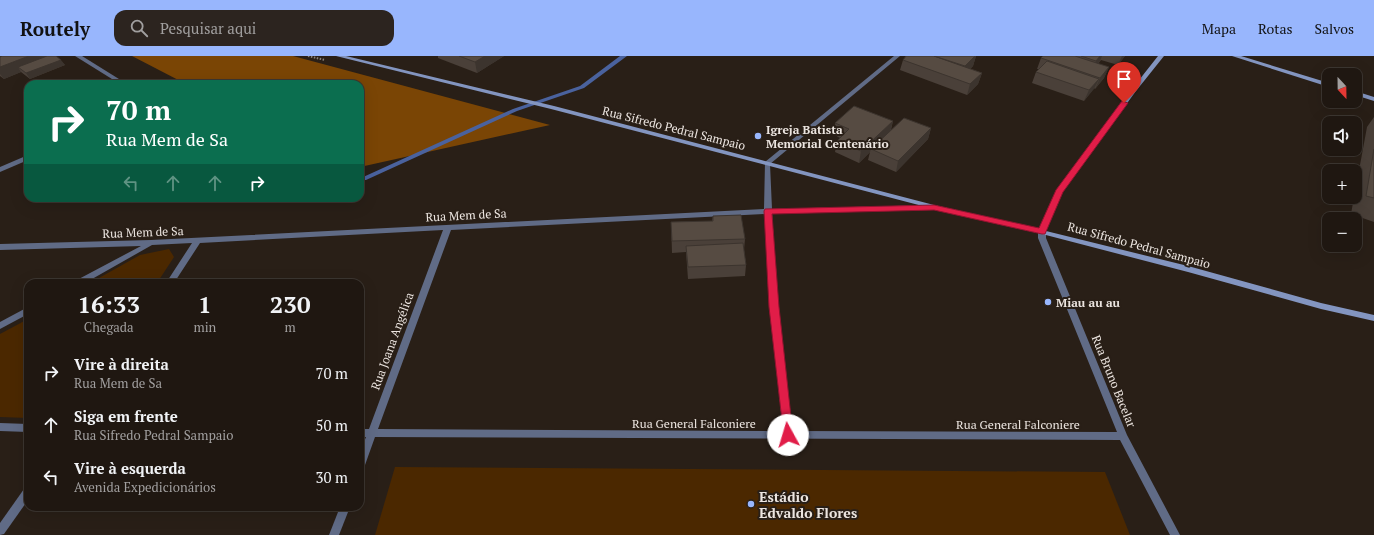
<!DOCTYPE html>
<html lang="pt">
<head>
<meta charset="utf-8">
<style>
  body { margin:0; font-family:"PT Serif",serif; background:#2c241f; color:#f1f3f6; height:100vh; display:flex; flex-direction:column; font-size:15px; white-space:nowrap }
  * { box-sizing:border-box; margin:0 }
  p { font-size:13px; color:#a19f9f }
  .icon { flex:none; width:22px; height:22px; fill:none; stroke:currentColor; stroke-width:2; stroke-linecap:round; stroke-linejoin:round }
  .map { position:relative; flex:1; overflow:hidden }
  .panel { position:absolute; left:24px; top:223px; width:340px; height:232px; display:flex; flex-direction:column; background:#1f1711; border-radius:12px; box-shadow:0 4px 16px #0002,0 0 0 1px #3c3631 }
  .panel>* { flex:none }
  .guide { position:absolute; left:24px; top:24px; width:340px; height:122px; border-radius:12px; box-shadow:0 4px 16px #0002,0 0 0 1px #3c3631; background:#0b6e4f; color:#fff; overflow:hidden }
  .needle { width:26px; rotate:158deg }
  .buttons { position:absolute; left:1322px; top:12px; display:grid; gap:8px }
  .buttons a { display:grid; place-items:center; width:40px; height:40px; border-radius:8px; background:#1f1711; box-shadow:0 4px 16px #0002,0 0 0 1px #3c3631; font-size:20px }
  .pin { position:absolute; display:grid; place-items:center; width:34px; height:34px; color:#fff; margin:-41px -17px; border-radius:50% 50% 50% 0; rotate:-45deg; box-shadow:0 0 4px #0007 }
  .pin .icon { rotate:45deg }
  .me { position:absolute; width:44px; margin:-22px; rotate:354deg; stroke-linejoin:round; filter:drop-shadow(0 0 3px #0008) }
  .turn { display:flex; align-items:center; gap:14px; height:84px; padding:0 16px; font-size:18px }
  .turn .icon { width:52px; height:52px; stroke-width:2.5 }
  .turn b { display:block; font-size:28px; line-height:34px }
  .lanes { display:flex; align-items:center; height:38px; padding:0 16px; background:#0003; justify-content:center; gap:20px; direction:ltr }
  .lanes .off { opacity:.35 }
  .eta { display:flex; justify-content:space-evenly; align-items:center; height:68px; text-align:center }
  .eta b { font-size:24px; font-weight:800; line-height:28px }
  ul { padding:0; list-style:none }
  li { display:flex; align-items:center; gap:12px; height:52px; padding:0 16px }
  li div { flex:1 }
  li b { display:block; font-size:15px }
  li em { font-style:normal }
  header { display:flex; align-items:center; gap:24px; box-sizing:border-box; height:56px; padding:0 20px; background:#98b6fd; color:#111 }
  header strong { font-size:19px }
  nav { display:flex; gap:22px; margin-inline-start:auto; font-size:14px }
  .search { width:280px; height:36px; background:#2c241f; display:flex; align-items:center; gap:10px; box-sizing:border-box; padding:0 14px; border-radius:12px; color:#a19f9f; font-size:15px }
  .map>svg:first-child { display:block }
</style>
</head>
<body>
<header>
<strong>Routely</strong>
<div class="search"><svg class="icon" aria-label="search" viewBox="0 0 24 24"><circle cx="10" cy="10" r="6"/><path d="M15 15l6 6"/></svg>Pesquisar aqui</div>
<nav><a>Mapa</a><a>Rotas</a><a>Salvos</a></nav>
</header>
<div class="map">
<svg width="1374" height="479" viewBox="0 0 1374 479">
  <rect width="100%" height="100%" fill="#291f17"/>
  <g fill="#4b2800">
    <path d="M169 193 174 201 157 227H90L140 199Z"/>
    <path d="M28 263V362L0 361V278Z"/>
    <path d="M395 411 1105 416 1130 479H375Z"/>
  </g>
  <path fill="#7a4505" d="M132 0H293L550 69 360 111V28H186Z"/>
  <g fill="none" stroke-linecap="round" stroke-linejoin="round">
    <path fill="#4a629e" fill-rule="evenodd" d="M620 0H627L584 32 517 55 366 124H364L361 122 513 53 580 30Z"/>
    <path stroke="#89817a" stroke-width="2" stroke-dasharray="1.5 1.5" stroke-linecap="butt" d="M308 0 325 4"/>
    <g fill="#606b86" fill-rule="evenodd">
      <path d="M75 0H82L127 28H120Z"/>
      <path d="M894 0H900L770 108 772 153 934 149 938 151 934 153 772 157 778 251 792 375 1117 376 1038 182V176L1042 174 1046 176V182L1127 379 1180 479H1170L1120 384 375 381 365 409 363 412 360 413V396L366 381H360V373H369L443 174 200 187 174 227H166L192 187 152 189 85 227H74L75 225 141 190 0 194V188L151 184 764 153 765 106ZM765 158 770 251 783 375 378 373 451 174Z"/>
      <path d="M28 99V104L0 116V111Z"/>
      <path d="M28 251V258L0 273V266Z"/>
      <path d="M0 367 28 368V376L0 375Z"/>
      <path d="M28 432V444L4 478 0 479V467L24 433Z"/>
      <path d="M340 451H350L339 479H329Z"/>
    </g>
    <g fill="#8395c0" fill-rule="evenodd">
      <path d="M336 0H346L554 50 934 149 1040 173 1057 134 1132 33 1158 0H1164L1136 35 1062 136 1046 175 1188 210 1321 247 1374 259V265L1321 253 1188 216 1042 178 934 153 551 53Z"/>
      <path d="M1232 0H1241L1329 27V31Z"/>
      <path d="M1355 35 1374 41V45L1355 39Z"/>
    </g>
  </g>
  <g fill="#4a4039">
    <path d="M1 0H56L65 9 30 23 21 16 4 23 0 20V1H1Z"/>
    <path d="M438 0H504L477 17 438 2Z"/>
    <path d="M976 0 973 10 970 13 982 17 978 28 967 39 900 14 903 4Z"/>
    <path d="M1043 0H1125L1118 9 1101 4 1098 8 1109 11 1104 22 1095 33 1094 32 1084 45 1032 27 1036 16 1039 13H1037L1041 2Z"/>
    <path d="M1374 61V166L1351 158 1354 141H1355V136L1367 71Z"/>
    <path d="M893 65 891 74 931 72 928 83 896 116 868 104 870 96 859 107 835 96 837 85 840 82 833 78 835 67Z"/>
    <path d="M713 160 745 183 744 194 746 209 745 220 688 223 686 196 672 197 671 166 712 165Z"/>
  </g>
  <g fill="#3c342e">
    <path d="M29 0H53L18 11 21 16 4 23 0 18V11Z"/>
    <path d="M485 0H504L477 17 475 6Z"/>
    <path d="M975 0H976L973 10 962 21 965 10Z"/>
    <path d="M1100 0H1102L1100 5 1092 16 1096 5Z"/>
    <path d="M1122 0H1125L1118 9Z"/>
    <path d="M61 4 65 9 30 23 26 17Z"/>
    <path d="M1109 11 1104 22 1095 33 1100 22Z"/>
    <path d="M982 17 978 28 967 39 970 28Z"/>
    <path d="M1099 23 1094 33 1084 45 1089 34Z"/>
    <path d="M893 65 890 76 871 93 870 96 859 107 861 95Z"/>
    <path d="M931 72 928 83 896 116 898 105Z"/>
  </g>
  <g fill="#564b42" stroke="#3c342e">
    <path d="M2 0H29L0 11V1Z"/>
    <path d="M47 0H56L61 4 26 17 18 11Z"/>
    <path d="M459 0H485L475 6Z"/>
    <path d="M906 0H934L982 17 970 28 903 4Z"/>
    <path d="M934 0H975L965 10Z"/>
    <path d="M1043 0H1075L1109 11 1100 22 1041 2Z"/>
    <path d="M1081 0H1100L1096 5Z"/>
    <path d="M1047 5 1099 23 1089 34 1036 16Z"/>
    <path d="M854 50 893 65 861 95 837 85 849 73 835 67Z"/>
    <path d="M904 62 931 72 898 105 871 93Z"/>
    <path d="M1374 93V142L1366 140Z"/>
    <path d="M741 159 745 183 672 185 671 166 713 165V160Z"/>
    <path d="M743 187 746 209 688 211 686 190Z"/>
  </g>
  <path fill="#e11d48" stroke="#92132f" d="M1122 45 1128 47 1063 136 1045 178H1042L934 154 772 158 779 251 793 379 792 382 788 384 784 382 769 251 764 155 765 153 934 149 1039 172 1056 134Z"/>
  <g fill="#98b6fd" stroke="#291f17" stroke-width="1.5">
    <circle cx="758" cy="80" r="4"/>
    <circle cx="1048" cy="246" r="4"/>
    <circle cx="751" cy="448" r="4"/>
  </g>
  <g text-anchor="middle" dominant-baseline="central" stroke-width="4" stroke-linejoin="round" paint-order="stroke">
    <g font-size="12" fill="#ece5e0" stroke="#291f17">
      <text transform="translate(674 72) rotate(14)">Rua Sifredo Pedral Sampaio</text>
      <text transform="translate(466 159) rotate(-3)">Rua Mem de Sa</text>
      <text transform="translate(143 176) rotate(-2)">Rua Mem de Sa</text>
      <text transform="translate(1139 189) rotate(15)">Rua Sifredo Pedral Sampaio</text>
      <text transform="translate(392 285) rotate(-70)">Rua Joana Angélica</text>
      <text transform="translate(1114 325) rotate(68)">Rua Bruno Bacelar</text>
      <text x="694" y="367">Rua General Falconiere</text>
      <text x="1018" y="368">Rua General Falconiere</text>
    </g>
    <g font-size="12" font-weight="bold" fill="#ece5e0" stroke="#291f17" text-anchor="start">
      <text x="766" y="73">Igreja Batista<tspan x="766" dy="14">Memorial Centenário</tspan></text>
      <text x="1056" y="246">Miau au au</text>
    </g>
    <g font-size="14" font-weight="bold" fill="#ece5e0" stroke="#291f17" text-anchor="start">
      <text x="759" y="440">Estádio<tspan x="759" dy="16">Edvaldo Flores</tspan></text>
    </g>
  </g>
</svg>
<div class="buttons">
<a><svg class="needle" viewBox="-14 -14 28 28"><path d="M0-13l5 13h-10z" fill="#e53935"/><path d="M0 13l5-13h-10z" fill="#a19f9f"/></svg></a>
<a><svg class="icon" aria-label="sound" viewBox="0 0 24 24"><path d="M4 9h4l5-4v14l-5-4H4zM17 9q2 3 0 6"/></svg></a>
<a>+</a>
<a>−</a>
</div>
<div class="pin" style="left:1124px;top:47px;background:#d93025"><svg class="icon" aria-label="arrive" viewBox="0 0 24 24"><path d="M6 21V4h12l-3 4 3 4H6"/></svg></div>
<svg class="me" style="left:788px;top:379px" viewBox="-20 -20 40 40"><circle r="19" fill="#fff"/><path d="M0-13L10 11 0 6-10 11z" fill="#e11d48"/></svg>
<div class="guide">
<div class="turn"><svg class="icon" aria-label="right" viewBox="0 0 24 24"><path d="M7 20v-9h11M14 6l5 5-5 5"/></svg><div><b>70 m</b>Rua Mem de Sa</div></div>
<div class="lanes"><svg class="icon off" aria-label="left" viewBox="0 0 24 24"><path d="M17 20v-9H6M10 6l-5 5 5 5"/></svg><svg class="icon off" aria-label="ahead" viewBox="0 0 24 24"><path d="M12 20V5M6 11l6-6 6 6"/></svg><svg class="icon off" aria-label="ahead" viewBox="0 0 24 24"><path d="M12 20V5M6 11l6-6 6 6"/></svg><svg class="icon" aria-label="right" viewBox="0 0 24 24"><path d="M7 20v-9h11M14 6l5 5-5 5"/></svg></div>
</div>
<section class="panel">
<div class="eta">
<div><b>16:33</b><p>Chegada</p></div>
<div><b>1</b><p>min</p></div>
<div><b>230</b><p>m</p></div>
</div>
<ul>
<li><svg class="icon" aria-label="right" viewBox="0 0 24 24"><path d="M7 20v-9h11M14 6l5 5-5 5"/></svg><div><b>Vire à direita</b><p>Rua Mem de Sa</p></div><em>70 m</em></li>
<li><svg class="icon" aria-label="ahead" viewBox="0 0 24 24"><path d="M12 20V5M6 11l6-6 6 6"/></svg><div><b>Siga em frente</b><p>Rua Sifredo Pedral Sampaio</p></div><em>50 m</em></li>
<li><svg class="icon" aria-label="left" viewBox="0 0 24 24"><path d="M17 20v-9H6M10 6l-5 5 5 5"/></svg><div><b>Vire à esquerda</b><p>Avenida Expedicionários</p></div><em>30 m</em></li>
</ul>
</section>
</div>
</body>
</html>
